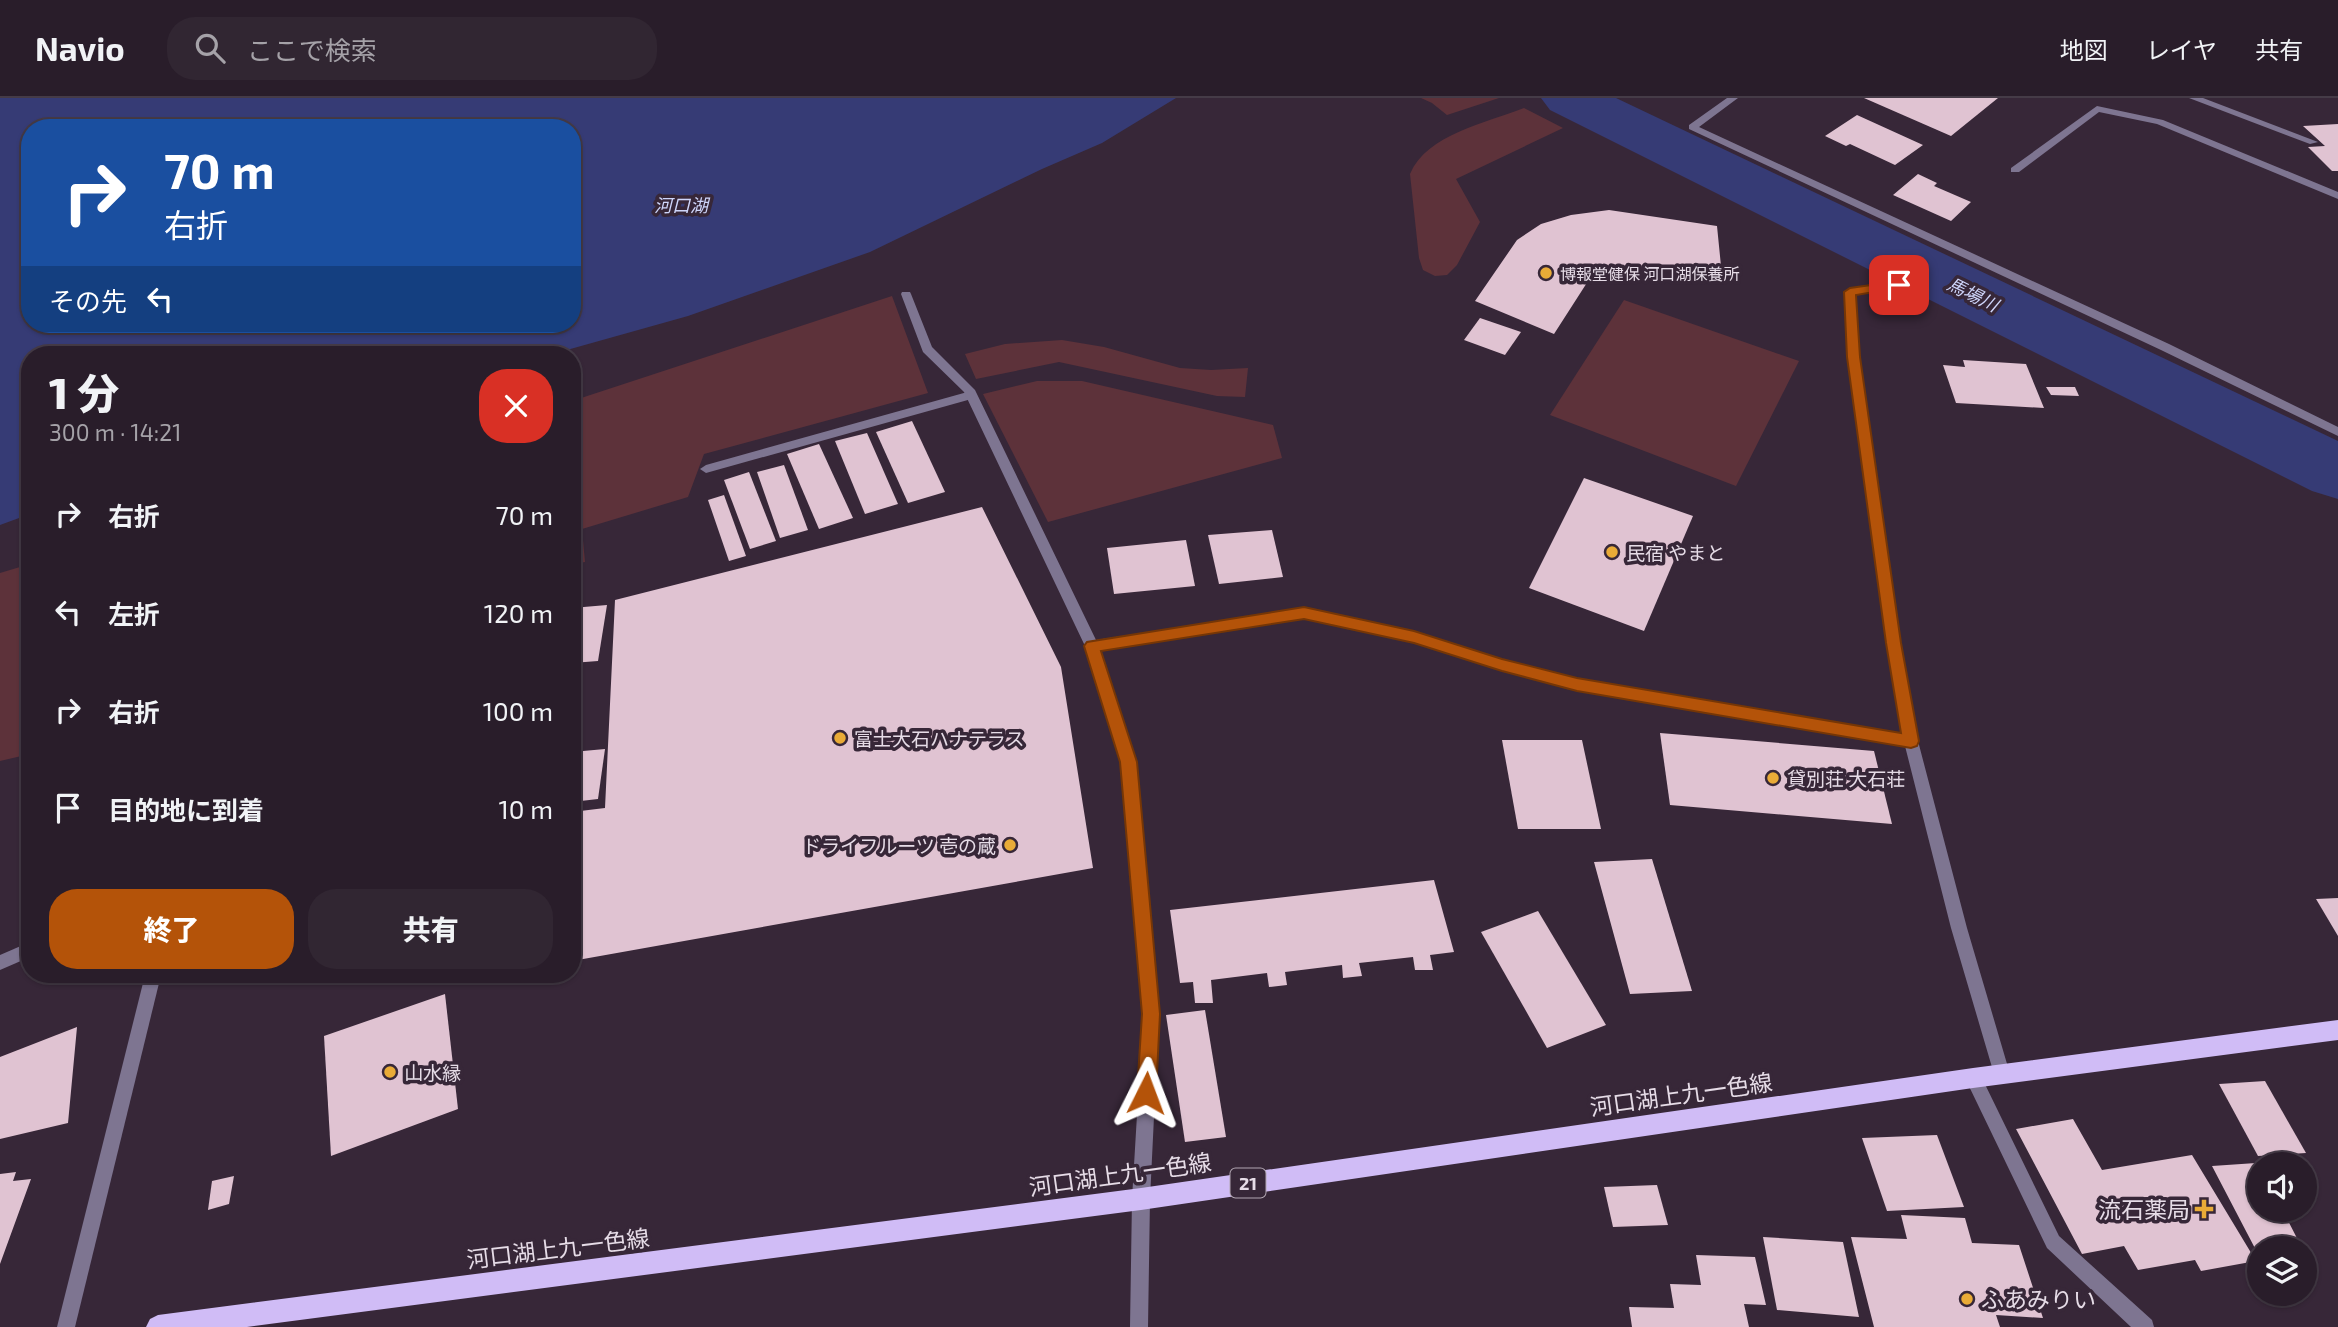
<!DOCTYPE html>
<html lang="ja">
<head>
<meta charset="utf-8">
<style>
  body { margin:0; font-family:"Exo 2","Noto Sans JP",sans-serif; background:#312632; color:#f1f3f6; height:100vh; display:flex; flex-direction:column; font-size:26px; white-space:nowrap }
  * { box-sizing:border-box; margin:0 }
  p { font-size:23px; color:#a5a2a8 }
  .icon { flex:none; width:38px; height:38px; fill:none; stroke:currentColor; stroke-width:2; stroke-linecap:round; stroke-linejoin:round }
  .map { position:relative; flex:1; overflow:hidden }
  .drawer { position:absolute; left:21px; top:248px; width:560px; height:637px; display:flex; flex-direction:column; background:#291d2a; border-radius:28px; box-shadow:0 2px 5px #0004,0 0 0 2px #453b47 }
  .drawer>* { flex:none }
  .guide { position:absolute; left:21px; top:21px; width:560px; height:214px; border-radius:28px; box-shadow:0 2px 5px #0004,0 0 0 2px #453b47; background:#1a4fa0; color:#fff; overflow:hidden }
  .controls { position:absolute; left:2247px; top:1054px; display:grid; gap:14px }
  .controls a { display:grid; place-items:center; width:70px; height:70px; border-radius:50%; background:#291d2a; box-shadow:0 2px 5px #0004,0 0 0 2px #453b47; font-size:35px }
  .pin { position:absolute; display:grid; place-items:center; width:60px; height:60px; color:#fff; margin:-30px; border-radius:14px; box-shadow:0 4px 10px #0006 }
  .me { position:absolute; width:77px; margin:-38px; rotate:3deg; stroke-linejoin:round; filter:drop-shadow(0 0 5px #0008) }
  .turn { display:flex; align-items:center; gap:24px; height:147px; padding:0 28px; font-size:32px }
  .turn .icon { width:91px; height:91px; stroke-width:2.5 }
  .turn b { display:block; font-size:49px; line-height:60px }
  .then { display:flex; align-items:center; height:66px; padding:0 28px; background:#0003; gap:14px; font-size:26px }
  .round { display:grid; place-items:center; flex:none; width:74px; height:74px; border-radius:28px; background:#312632 }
  .head { display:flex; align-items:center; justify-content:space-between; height:119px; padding:0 28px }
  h1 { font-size:42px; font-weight:800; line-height:52px }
  .cta { display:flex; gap:14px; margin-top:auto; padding:14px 28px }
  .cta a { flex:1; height:80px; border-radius:28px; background:#b45309; color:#fff; font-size:28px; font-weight:800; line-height:80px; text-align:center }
  .cta a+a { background:#312632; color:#f1f3f6 }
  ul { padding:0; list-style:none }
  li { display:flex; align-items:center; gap:21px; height:98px; padding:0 28px }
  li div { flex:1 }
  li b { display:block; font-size:26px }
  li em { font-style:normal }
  header { display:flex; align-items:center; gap:42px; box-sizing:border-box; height:98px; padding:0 35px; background:#291d2a; border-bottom:2px solid #453b47 }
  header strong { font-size:33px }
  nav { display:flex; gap:38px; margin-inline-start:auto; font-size:24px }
  .search { width:490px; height:63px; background:#312632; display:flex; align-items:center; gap:18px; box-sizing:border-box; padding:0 24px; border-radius:28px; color:#a5a2a8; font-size:26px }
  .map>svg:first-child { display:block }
</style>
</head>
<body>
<header>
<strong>Navio</strong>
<div class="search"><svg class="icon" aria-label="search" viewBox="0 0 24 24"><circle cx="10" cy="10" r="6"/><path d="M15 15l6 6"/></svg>ここで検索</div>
<nav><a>地図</a><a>レイヤ</a><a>共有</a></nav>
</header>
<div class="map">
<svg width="2338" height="1229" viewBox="0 0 2338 1229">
  <rect width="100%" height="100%" fill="#372738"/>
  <g fill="#5d323a">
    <path d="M1421 0H1499L1447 17 1432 5Z"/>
    <path d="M1524 10 1563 30 1456 81 1480 124 1457 167 1447 177 1435 178 1423 172 1419 160 1410 76C1427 36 1486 25 1524 10Z"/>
    <path d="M892 198 928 295 704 356 688 399 582 431 585 464 572 466V303Z"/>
    <path d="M1624 202 1799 263 1736 388 1550 317Z"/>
    <path d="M1062 242 1104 249 1180 270 1211 272 1248 270 1245 299 1217 298 1059 264 976 281 965 256 1005 246Z"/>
    <path d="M1037 283H1082L1273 327 1282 360 1048 424 983 296Z"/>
    <path d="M30 466V656L0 663V475Z"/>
  </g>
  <path fill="#363b75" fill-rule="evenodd" d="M0 0H1176L1102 45 1042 71 870 154 688 218 549 257H30V416L0 427ZM30 30H572V226H30Z"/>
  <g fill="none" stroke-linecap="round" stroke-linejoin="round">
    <path fill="#363b75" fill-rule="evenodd" d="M1541 0H1616L2338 343V401L2312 393 1550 12Z"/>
  </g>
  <g fill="#e0c3d2">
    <path d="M1864 0H1998L1951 38Z"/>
    <path d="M1857 17 1923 47 1895 67 1850 46 1846 48 1825 38Z"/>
    <path d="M2338 26V73H2332L2308 49 2325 48 2303 28Z"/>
    <path d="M1918 76 1937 85 1934 88 1971 104 1951 123 1893 97Z"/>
    <path d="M1609 112 1717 128 1722 178 1629 169 1605 171 1590 180 1554 236 1475 203 1517 142 1541 126 1571 117Z"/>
    <path d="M1480 220 1521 234 1505 257 1464 242Z"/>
    <path d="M1963 262 2026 266 2044 310 1956 305 1943 267 1965 269Z"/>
    <path d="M2046 289H2075L2079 298 2051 297Z"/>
    <path d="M912 323 945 394 908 405 876 334Z"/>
    <path d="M867 335 898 406 865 416 835 343Z"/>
    <path d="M819 346 853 420 819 431 787 356Z"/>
    <path d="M784 367 808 432 780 440 757 374Z"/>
    <path d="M749 374 776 443 750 451 724 382Z"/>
    <path d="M1584 380 1693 418 1644 533 1529 490Z"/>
    <path d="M724 397 746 458 729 463 708 402Z"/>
    <path d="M982 409 1061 569 1093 770 572 863V714L605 710 615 502Z"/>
    <path d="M1272 432 1283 479 1219 486 1208 437Z"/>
    <path d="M1186 442 1195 488 1114 496 1107 450Z"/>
    <path d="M607 507 598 563 572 565V510Z"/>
    <path d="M1660 635 1874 653 1892 726 1670 707Z"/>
    <path d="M1502 642H1582L1601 731H1518Z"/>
    <path d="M605 651 598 701 572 704V654Z"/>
    <path d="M1652 761 1692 893 1630 896 1594 764Z"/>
    <path d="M1434 782 1454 854 1430 857 1433 872H1415L1413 859 1359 865 1362 878 1343 880 1342 867 1285 874 1287 887 1269 889 1267 875 1211 882 1213 905H1195L1193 884 1180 885 1170 812Z"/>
    <path d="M2338 800V838L2316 801Z"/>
    <path d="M1538 813 1606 927 1547 950 1481 834Z"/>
    <path d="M445 896 458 1011 331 1058 324 938Z"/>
    <path d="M1205 912 1226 1039 1185 1044 1166 917Z"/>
    <path d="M77 929 68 1025 0 1041V959Z"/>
    <path d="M2265 983 2306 1055 2258 1058 2219 986Z"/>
    <path d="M2073 1021 2102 1072 2192 1057 2256 1163 2201 1173 2195 1162 2138 1172 2124 1148 2082 1156 2016 1031Z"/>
    <path d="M1937 1037 1964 1109 1887 1113 1862 1040Z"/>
    <path d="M2256 1065 2259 1070V1111H2282L2302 1150H2259V1158L2212 1068Z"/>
    <path d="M16 1074 13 1083 31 1081 0 1166V1076Z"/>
    <path d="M234 1078 229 1106 208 1112 212 1083Z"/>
    <path d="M1657 1087 1668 1127 1613 1129 1604 1089Z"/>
    <path d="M1901 1117 1965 1120 1972 1145 2019 1147 2043 1220 1996 1217 2000 1229H1874L1851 1139 1907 1141Z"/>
    <path d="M1763 1139 1843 1144 1859 1219 1777 1212Z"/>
    <path d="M1696 1157 1755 1159 1766 1207 1744 1206 1749 1229H1632L1629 1209 1674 1210 1670 1186 1701 1187Z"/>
  </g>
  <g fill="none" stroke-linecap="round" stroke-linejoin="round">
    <g fill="#7e7591" fill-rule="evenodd">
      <path d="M2189 0H2203L2318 44 2310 46Z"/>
      <path d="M2097 8 2163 22 2338 94V101L2157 26 2099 14 2019 74H2011V70Z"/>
      <path d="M971 293 975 294V300L706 375 700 371 706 367Z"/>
      <path d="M30 844V859L0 872V857Z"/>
    </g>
    <g fill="#7e7591" fill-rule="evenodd">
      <path d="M1727 0H1738L1699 29 2169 246 2338 329V338L2161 252 1689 31V27Z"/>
      <path d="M1899 184 1904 187 1903 189 1856 197 1859 259 1900 545 1918 643 1967 830 2010 976 2008 982 2002 984 1996 982 1994 976 1951 830 1905 648 1577 592 1502 572 1414 544 1304 520 1100 552 1136 664 1159 916 1150 1101 1148 1229H1130L1132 1101 1143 916 1122 664 1085 548 964 294 923 254 901 196 902 194H910L911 196 932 249 975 292 1096 542 1304 510 1414 534 1502 562 1577 580 1903 636 1886 545 1847 259 1845 194 1850 191Z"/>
      <path d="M145 877H161L75 1229H57Z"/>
      <path d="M1973 972 1979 974 2059 1138 2152 1222 2154 1229H2131L2047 1150 1965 980 1967 974Z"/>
    </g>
    <path fill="#d0bcf6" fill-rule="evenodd" d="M2338 922V942L1973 990 1141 1112 247 1229H146L150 1221 158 1217 1141 1090 1973 970Z"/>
  </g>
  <path fill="#b45309" stroke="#753606" stroke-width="2" d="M1899 183 1905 187 1903 189 1856 197 1860 259 1901 545 1919 643 1917 648 1911 650 1577 593 1502 573 1414 545 1304 521 1101 553 1137 664 1160 916 1156 995 1153 1002 1146 1004 1140 1002 1137 995 1142 916 1120 664 1084 548 1087 544 1304 509 1414 533 1502 561 1577 580 1901 635 1886 545 1847 259 1844 194 1850 190Z"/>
  <g fill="#e9ab37" stroke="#372738" stroke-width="2.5">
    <circle cx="1546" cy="175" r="7"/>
    <circle cx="1612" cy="454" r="7"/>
    <circle cx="840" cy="640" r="7"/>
    <circle cx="1773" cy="680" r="7"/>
    <circle cx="1010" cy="747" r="7"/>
    <circle cx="390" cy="974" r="7"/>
    <path d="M2200.5 1100.5h7v7h7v7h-7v7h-7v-7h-7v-7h7z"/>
    <circle cx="1967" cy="1201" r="7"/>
  </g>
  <g text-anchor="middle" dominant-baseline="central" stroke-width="7" stroke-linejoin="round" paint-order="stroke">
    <g font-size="16" fill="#e6dce7" stroke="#372738" text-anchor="start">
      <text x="1560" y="175">博報堂健保 河口湖保養所</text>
    </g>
    <g font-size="18" font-style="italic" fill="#cfd6fb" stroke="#372738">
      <text x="681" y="107">河口湖</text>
      <text transform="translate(1973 196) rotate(26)">馬場川</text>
    </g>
    <rect fill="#372738" stroke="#b2a6b2" stroke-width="2" x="1230.5" y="1070.5" width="35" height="29" rx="5"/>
    <g font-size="18" font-weight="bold" fill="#e6dce7">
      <text x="1248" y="1085">21</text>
    </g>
    <g font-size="19" fill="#e6dce7" stroke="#372738" text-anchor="start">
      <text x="1626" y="454">民宿 やまと</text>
      <text x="854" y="640">富士大石ハナテラス</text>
      <text x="1787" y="680">貸別荘 大石荘</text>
      <text x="996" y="747" text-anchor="end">ドライフルーツ 壱の蔵</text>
      <text x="404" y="974">山水縁</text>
    </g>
    <g font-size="23" fill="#e6dce7" stroke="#372738">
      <text transform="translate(1681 996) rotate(-8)">河口湖上九一色線</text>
      <text transform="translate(1120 1076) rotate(-8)">河口湖上九一色線</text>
      <text transform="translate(558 1150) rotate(-7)">河口湖上九一色線</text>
    </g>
    <g font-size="23" fill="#e6dce7" stroke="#372738" text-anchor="end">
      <text x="2190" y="1111">流石薬局</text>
      <text x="1981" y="1201" text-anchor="start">ふあみりい</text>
    </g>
  </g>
</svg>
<div class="controls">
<a><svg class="icon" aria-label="sound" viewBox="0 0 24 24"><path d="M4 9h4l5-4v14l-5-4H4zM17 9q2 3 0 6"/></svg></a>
<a><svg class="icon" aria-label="layers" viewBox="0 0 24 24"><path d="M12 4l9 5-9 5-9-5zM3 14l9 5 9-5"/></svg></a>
</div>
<div class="pin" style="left:1899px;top:187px;background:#d93025"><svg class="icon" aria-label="arrive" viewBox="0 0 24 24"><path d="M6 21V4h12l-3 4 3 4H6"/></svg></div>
<svg class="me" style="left:1146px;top:995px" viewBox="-20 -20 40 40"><path d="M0-17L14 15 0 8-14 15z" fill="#b45309" stroke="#fff" stroke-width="4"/></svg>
<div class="guide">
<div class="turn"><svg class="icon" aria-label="right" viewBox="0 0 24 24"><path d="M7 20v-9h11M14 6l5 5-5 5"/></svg><div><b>70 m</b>右折</div></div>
<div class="then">その先<svg class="icon" aria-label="left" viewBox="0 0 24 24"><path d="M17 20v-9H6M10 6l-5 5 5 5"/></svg></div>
</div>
<section class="drawer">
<div class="head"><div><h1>1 分</h1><p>300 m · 14:21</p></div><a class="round" style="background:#d93025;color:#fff"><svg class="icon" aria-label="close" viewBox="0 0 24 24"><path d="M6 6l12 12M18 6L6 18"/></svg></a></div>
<ul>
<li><svg class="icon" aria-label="right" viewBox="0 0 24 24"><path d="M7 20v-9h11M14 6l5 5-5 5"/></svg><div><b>右折</b></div><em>70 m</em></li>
<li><svg class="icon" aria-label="left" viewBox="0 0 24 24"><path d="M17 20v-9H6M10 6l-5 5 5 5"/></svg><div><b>左折</b></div><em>120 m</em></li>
<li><svg class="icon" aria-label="right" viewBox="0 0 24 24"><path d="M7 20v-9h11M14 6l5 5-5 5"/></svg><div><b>右折</b></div><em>100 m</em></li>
<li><svg class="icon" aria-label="arrive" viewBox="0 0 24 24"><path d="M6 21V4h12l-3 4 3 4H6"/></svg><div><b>目的地に到着</b></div><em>10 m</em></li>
</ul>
<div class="cta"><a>終了</a><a>共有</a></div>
</section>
</div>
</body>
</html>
